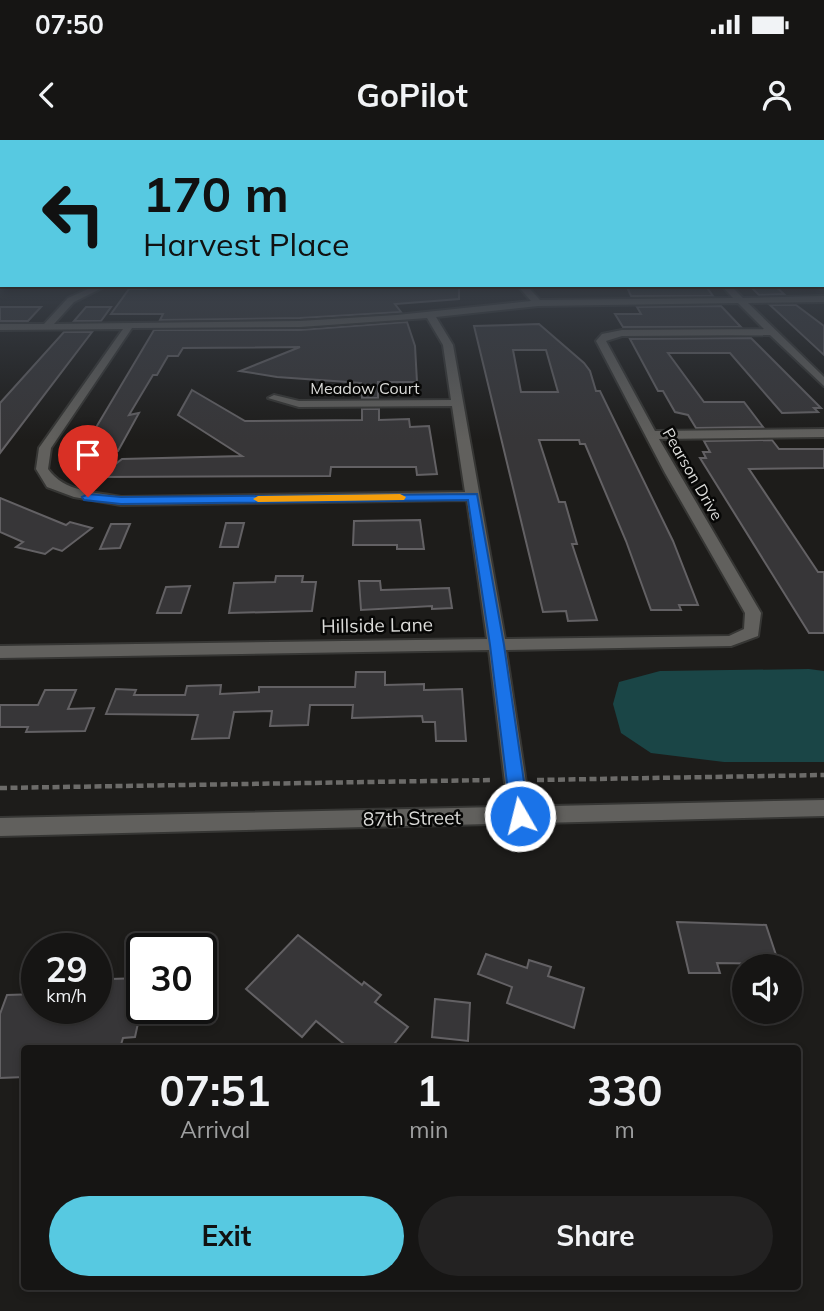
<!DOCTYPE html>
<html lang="en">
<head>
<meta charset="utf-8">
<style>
  body { margin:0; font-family:Mulish,sans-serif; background:#232222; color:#f1f3f6; height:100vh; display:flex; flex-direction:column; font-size:26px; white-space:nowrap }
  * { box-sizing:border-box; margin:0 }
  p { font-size:23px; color:#9e9fa0 }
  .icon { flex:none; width:38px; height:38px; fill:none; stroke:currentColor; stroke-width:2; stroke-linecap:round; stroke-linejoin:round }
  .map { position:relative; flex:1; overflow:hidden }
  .details { position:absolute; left:21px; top:905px; width:780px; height:245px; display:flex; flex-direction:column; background:#161514; border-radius:7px; box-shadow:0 4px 10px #0003,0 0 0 2px #353434 }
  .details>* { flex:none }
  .hud { position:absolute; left:0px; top:0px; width:824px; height:147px; box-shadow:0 4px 10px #0003,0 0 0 2px #353434; background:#57c9e1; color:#111; overflow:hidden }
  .fabs { position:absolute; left:732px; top:814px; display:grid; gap:14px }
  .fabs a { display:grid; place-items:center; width:70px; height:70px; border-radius:50%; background:#161514; box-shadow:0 4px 10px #0003,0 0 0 2px #353434; font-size:35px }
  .speed { position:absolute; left:21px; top:793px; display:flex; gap:14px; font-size:35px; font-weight:700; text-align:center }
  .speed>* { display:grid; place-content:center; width:91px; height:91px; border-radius:50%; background:#161514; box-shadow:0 4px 10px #0003,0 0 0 2px #353434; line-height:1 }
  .speed small { font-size:18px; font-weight:400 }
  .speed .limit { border:4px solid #111; border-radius:10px; background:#fff; color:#111 }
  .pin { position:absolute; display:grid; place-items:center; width:60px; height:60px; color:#fff; margin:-72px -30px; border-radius:50% 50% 50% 0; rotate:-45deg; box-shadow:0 0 7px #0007 }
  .pin .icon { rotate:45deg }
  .me { position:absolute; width:77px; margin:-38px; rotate:352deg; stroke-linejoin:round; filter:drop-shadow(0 0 5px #0008) }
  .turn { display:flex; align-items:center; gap:24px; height:147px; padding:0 28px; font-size:32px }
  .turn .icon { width:91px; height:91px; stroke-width:2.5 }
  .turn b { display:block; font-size:49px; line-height:60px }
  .eta { display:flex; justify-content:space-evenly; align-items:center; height:119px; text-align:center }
  .eta b { font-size:42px; font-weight:700; line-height:49px }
  .primary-button { display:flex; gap:14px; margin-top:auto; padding:14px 28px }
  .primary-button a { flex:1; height:80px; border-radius:42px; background:#57c9e1; color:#111; font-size:28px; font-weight:700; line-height:80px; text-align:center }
  .primary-button a+a { background:#232222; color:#f1f3f6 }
  .status { display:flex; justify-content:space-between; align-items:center; height:49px; padding:0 35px; background:#161514; direction:ltr }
  .status svg { height:19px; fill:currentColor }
  header { display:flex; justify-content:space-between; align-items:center; height:91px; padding:0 28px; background:#161514; font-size:32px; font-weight:700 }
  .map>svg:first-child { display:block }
</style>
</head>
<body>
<div class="status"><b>07:50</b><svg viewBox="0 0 49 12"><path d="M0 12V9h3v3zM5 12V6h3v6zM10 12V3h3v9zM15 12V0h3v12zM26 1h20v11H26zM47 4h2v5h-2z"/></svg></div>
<header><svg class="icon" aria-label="back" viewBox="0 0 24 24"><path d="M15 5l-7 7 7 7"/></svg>GoPilot<svg class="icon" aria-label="person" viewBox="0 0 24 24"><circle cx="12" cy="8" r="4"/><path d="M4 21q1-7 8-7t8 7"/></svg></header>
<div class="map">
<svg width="824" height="1171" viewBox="0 0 824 1171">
  <rect width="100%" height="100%" fill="#1d1c1a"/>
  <path fill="#1a4546" d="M809 529 824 531V622H724L651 613 621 593 613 564 619 542 660 531Z"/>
  <g fill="#373638" stroke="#636164" stroke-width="2" fill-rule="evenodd">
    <path d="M148 145H459V159L395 164 401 172 300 178 160 180 163 174H111L129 149H146Z"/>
    <path d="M626 145H705L713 156H631Z"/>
    <path d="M749 145H774L784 154 759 155Z"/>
    <path d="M770 165H796L824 186V215Z"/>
    <path d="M721 166 741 187H623L615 174H641L637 167Z"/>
    <path d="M0 167H41L28 181H0Z"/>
    <path d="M86 167H111L101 181H74Z"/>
    <path d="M407 182 415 206 417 242H378V258H362L361 243 277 237 240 231 300 207 183 208 178 216H168L157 235H153L129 275 139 273 118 311H82L154 190H300Z"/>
    <path d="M539 184 584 223 590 231 596 251H600L673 401 698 465H679L681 470H651L626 401 585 304H580L579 300H539L559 362H565L577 404H572L597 480 568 481 566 471 543 472 474 186ZM513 210H546L558 252H521Z"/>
    <path d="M64 192H92L0 313V263Z"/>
    <path d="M751 198 821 268H814L818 272 782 273 730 213H668L704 262H744L763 287 696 288 688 275 675 272 663 251H658L630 199Z"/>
    <path d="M192 250 245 281 362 280V269H379V280L409 279 410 287 429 286 437 334 417 335 416 327H331L330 336 99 337 122 319 242 316 178 275Z"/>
    <path d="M772 300 779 309H824V328L749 329 818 432H824V493H809L700 318H706L703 312H710L704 301Z"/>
    <path d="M0 358 66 385 70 382 92 388 62 411 53 408 45 414 16 407 23 402 0 392Z"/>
    <path d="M420 380 424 409H397V405H353L354 381Z"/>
    <path d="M226 383H244L238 407H220Z"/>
    <path d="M111 384H130L120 408 100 409Z"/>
    <path d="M276 436H303L302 442H316L312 471 229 473 234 443 275 442Z"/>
    <path d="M359 441H380L381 450 449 448 452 468 432 469V466L361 470Z"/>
    <path d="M190 446 181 473H157L166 447Z"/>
    <path d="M356 532H385V545L424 544V550L462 549 466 601H436L435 582H423L422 576 352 578 353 565H310L308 585 270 586 272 571 234 572 229 598 192 599 198 575 106 574 116 549 136 550 134 555H185L187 546 221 545 220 554 259 552V547H355Z"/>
    <path d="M45 550H76L68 569 94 568 85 591 26 592 28 587H0V565H38Z"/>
    <path d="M677 782 766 785 779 824 717 823 720 833H689Z"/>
    <path d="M298 795 362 845 364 842 381 855 375 862 408 887 391 908H349L316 881 302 897 246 849Z"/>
    <path d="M486 814 527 828 529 820 551 827 548 836 584 848 574 888 507 863 512 847 478 834Z"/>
    <path d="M142 838V865L135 897 123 898 120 908H24V937L0 938V874L7 855 37 854V868L41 870 102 868 110 839Z"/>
    <path d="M435 859 470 863 468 901 432 897Z"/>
  </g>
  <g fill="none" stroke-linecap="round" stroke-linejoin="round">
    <defs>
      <path id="minor" d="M97 145H108L74 162 54 184 300 181 397 175 531 161 517 145H526L540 160 733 158 721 145H730L743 158 824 156V162L748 163 824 237V246L770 195 622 196 606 201 655 291 824 289V297L659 299 761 473 758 496 731 506 506 510 531 676 528 682 520 685 512 682 509 676 489 510 0 518V506L487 499 467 360 121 365 74 357 47 347 36 329 39 308 123 189 0 190V184H44L68 158ZM738 163 764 189 622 190 602 194 596 201 665 333 745 473 744 489 729 496 505 499 453 205 436 177 538 166ZM427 178 443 205 451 260 299 261 274 255 268 258 299 267 452 266 465 352 121 357C95 352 64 352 48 329L51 308 132 188 300 187Z"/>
      <g id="secondary">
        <rect x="822" y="136" width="2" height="4"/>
        <path d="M824 660V676L0 696V678Z"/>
      </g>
    </defs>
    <use href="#minor" stroke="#363634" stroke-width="4"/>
    <use href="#secondary" stroke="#363634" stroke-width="4"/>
    <g stroke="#6c6b69" stroke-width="4.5" stroke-dasharray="7 3.5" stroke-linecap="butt">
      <path d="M537 640 824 635"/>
      <path d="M0 648 492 640"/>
    </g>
    <use href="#minor" fill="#61605d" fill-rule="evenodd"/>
    <use href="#secondary" fill="#61605d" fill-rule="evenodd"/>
  </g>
  <linearGradient id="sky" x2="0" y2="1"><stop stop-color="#100f0e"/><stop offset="0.45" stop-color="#3a4049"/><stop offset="1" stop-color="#3a4049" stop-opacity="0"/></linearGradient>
  <rect width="824" height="300" fill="url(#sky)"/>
  <path fill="#1a73e8" stroke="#114b97" stroke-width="2" d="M88 354 121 357 477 354 504 505 529 676 527 681H514L511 676 490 505 468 360 121 364 84 360 82 357Z"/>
  <path fill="#f59e0b" d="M400 354 406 357 404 360 258 362 253 359 258 356Z"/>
  <g text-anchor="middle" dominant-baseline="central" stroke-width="5" stroke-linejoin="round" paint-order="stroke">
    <g font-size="16" fill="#dbdbd9" stroke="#070706">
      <text x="365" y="248">Meadow Court</text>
      <text transform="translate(693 334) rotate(60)">Pearson Drive</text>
    </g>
    <g font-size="19" fill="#dbdbd9" stroke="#070706">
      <text transform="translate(377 485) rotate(-1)">Hillside Lane</text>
      <text transform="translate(412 678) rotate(-1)">87th Street</text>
    </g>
  </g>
</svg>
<div class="fabs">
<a><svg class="icon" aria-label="sound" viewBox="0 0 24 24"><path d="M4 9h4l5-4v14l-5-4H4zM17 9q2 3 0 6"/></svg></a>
</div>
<div class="speed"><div>29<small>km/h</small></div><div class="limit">30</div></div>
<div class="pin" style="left:88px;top:357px;background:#d93025"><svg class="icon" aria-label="arrive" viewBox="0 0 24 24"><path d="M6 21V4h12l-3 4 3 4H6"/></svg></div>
<svg class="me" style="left:520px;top:676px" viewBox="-20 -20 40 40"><circle r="17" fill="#1a73e8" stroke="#fff" stroke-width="3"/><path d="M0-11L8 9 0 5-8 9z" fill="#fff"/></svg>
<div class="hud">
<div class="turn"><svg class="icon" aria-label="left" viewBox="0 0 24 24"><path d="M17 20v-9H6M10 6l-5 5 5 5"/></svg><div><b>170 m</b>Harvest Place</div></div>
</div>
<section class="details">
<div class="eta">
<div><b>07:51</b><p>Arrival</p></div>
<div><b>1</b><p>min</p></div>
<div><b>330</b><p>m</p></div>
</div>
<div class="primary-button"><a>Exit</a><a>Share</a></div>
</section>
</div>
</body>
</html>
